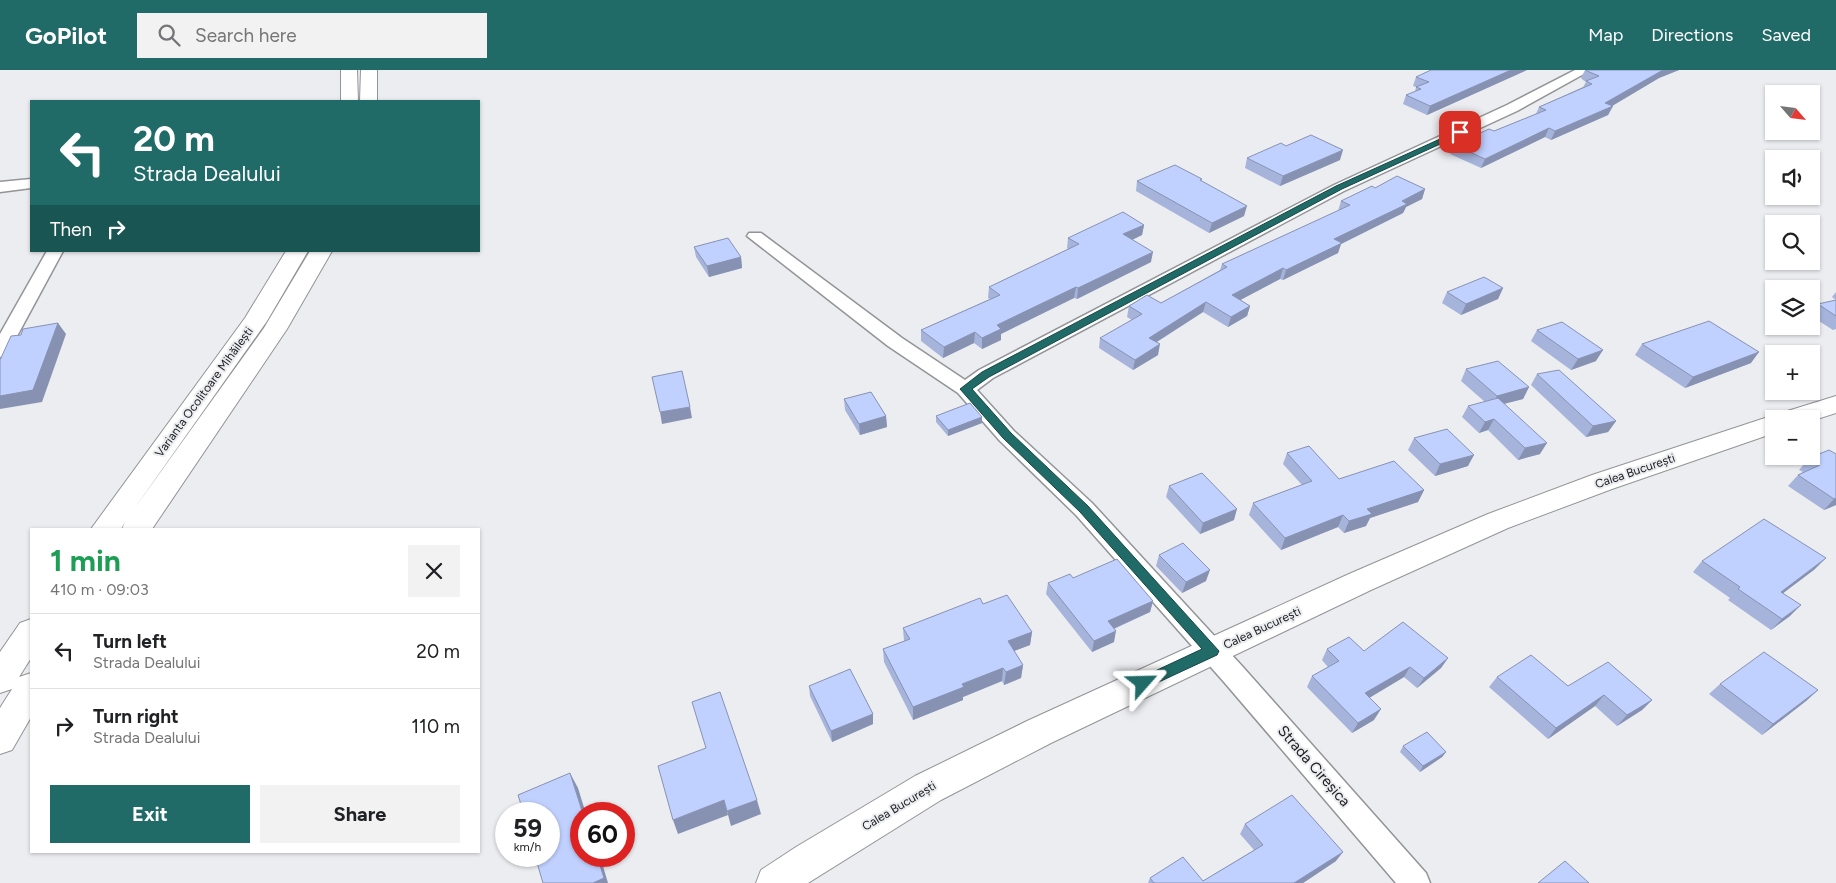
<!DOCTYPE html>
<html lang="en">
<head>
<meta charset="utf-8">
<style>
  body { margin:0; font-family:Figtree,sans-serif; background:#f2f2f2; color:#202124; height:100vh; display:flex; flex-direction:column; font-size:19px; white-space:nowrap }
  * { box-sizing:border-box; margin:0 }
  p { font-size:16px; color:#757577 }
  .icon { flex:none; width:28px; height:28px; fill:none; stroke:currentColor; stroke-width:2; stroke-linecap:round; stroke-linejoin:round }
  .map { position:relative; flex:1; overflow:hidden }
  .details { position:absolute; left:30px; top:458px; width:450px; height:325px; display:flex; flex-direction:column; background:#fff; border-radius:0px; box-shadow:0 1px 4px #0004 }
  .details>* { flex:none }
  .banner { position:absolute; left:30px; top:30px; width:450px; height:152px; border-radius:0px; box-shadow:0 1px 4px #0004; background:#206b67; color:#fff; overflow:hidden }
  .needle { width:32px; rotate:118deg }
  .buttons { position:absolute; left:1765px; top:15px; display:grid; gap:10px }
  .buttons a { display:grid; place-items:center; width:55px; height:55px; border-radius:0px; background:#fff; box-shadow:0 1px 4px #0004; font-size:25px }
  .speed { position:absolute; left:495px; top:732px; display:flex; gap:10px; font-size:25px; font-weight:700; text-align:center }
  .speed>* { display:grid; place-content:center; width:65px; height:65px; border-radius:50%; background:#fff; box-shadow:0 1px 4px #0004; line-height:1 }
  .speed small { font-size:12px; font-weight:400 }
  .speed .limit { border:8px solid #d22; background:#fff; color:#111 }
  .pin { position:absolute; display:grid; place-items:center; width:42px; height:42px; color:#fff; margin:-21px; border-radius:10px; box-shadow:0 2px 8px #0006 }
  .me { position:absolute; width:55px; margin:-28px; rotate:65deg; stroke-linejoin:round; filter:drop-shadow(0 0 4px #0008) }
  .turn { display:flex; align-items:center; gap:18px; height:105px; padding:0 20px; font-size:22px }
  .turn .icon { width:65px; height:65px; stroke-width:2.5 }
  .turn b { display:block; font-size:35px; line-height:42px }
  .then { display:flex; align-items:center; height:48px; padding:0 20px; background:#0003; gap:10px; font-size:19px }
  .round { display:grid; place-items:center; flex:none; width:52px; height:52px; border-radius:0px; background:#f2f2f2 }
  .headline { display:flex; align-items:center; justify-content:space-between; height:85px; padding:0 20px }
  h1 { font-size:30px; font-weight:700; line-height:38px; color:#1e9e55 }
  .cta { display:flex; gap:10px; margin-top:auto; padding:10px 20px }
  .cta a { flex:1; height:58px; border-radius:0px; background:#206b67; color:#fff; font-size:20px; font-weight:700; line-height:58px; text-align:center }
  .cta a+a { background:#f2f2f2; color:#202124 }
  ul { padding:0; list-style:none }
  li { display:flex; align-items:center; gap:15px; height:75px; padding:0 20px; border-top:1px solid #e0e0e0 }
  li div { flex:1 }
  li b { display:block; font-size:19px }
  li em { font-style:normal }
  header { display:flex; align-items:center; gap:30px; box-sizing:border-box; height:70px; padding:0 25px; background:#206b67; color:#fff }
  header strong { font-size:24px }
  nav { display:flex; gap:28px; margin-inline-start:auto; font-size:18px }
  .search { width:350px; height:45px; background:#f2f2f2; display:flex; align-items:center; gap:12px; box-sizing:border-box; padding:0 18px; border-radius:0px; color:#757577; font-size:19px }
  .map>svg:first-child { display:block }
</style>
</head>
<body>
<header>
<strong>GoPilot</strong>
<div class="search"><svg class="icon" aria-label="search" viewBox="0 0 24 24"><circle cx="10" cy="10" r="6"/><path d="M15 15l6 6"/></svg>Search here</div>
<nav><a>Map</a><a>Directions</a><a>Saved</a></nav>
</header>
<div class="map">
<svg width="1836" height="813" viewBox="0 0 1836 813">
  <rect width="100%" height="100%" fill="#ecedf1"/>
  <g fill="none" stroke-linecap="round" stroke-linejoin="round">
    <defs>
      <g id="minor">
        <path d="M1575 0H1591L1517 41 1344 121 993 308 977 320 1014 361 1092 433 1242 596 1426 803 1430 813H1396L1224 612 1076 445 1000 371 958 323 888 276 747 166 749 163H761L902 268 965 310 979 300 1334 115 1507 35Z"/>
        <path d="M31 109V118L0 122V112Z"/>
        <path d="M47 181H63L9 281 7 285 0 287V264Z"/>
      </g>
      <path id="primary" d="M1836 326V343L1811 351V349H1774V363L1612 419 1508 458 1371 520 1051 673 941 730 808 813H756L761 800 796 777 915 706 1027 651 1349 504 1488 444 1592 405 1765 348 1774 345 1779 347 1781 343Z"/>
      <g id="trunk">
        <path d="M341 0H357L358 31H341Z"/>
        <path d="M361 0H377V31H360Z"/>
        <path d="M286 181H308L267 251 134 439 264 258 310 181H332L287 259 152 459H122L125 452 121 459H91L245 248Z"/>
        <path d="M31 549V588L19 607 31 603V647L12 680 0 684V638L19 608 12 619 0 623V582L20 553Z"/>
      </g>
    </defs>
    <use href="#minor" stroke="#939498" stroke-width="3"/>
    <use href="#primary" stroke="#939498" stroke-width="2"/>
    <use href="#trunk" stroke="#939498" stroke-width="2"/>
    <use href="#minor" fill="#fff" fill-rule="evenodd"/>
    <use href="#primary" fill="#fff" fill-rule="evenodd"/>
    <use href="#trunk" fill="#fff" fill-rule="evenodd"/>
  </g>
  <g fill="#a6b4db">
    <path d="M1527 0 1427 45 1403 34 1406 25 1415 22 1416 17 1413 16 1416 7Z"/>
    <path d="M1585 0H1679L1659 8 1612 36H1613L1608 45 1551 70 1545 67 1481 98 1450 84 1454 75 1494 61 1536 44 1539 37 1583 17 1586 12 1583 10 1581 8Z"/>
    <path d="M1247 88 1340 90 1280 116 1245 98Z"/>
    <path d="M1137 111H1201L1244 146 1209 163 1136 121Z"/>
    <path d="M1375 118 1425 119 1422 129 1406 137 1403 143 1341 174 1338 183 1283 210 1280 209 1240 230 1250 236 1247 246 1228 257 1203 242 1157 272 1158 285 1133 300 1099 278 1100 268 1132 250 1127 247 1129 236 1161 233 1220 200 1222 194 1338 141 1341 131Z"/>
    <path d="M1144 155 1142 165 1132 170 1151 192 1077 229 1074 228 1001 264V270L982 279 974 273 943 288 921 271V260L990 229 988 228 989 217 1068 179 1067 178 1068 168Z"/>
    <path d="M694 177 741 187 742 198 709 207 696 187Z"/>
    <path d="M1503 218 1498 229 1461 245 1442 233 1447 222Z"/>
    <path d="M1836 222V259L1833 260 1811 246V243L1818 234 1836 230 1832 227Z"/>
    <path d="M1537 260 1596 291 1571 300 1531 271Z"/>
    <path d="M1642 274 1751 293 1685 318 1635 285Z"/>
    <path d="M1466 299 1529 317 1523 329 1504 334 1540 384 1518 390 1488 360 1479 363 1462 347 1468 336 1485 332 1461 311Z"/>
    <path d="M1537 304 1616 351 1608 362 1586 367 1531 315Z"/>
    <path d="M844 329 886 346 887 357 860 365 845 340Z"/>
    <path d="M936 346 982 347V353L948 366 936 352Z"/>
    <path d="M1414 368 1468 396 1435 406 1408 380Z"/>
    <path d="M1287 383 1339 409 1424 420 1418 432 1370 448 1366 456 1344 463 1338 457 1281 480 1249 445 1253 433 1302 415 1283 394Z"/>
    <path d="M1836 384V435L1824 440 1788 416 1798 405 1803 402 1799 400 1809 388Z"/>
    <path d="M1169 416 1234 450 1200 464 1166 427Z"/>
    <path d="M1159 485 1206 511 1182 523 1156 496Z"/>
    <path d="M1702 491 1815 499 1783 523 1790 546 1771 560 1728 530 1730 528 1693 502Z"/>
    <path d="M1073 508 1153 531 1150 542 1114 559V572L1092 582 1046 524 1048 513Z"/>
    <path d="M983 534 1032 562 1030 575 1014 581 1023 595 1021 608 1004 615 1002 611 963 627V630L913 650 884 592 883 579 904 571 903 558Z"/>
    <path d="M1327 579 1364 581 1448 588 1441 598 1417 618 1404 607 1369 628 1374 650 1352 663 1307 617 1312 606 1328 597 1322 590Z"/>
    <path d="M1497 607 1568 616 1652 630 1642 640 1617 656 1595 636 1548 669 1489 617Z"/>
    <path d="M1720 614 1818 620 1806 631 1762 665 1709 624Z"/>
    <path d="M809 616 873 654 832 672 810 626Z"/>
    <path d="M1403 676 1446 682 1442 687 1420 702 1400 682Z"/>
    <path d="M1245 754 1336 791 1303 813H1148L1150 808 1203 811 1254 780 1240 764Z"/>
  </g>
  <g fill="#8792b2">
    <path d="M1511 0H1527L1427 45 1430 36Z"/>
    <path d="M1663 0H1679L1659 8 1607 39 1613 36 1608 45 1551 70 1555 61Z"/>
    <path d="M1549 58 1545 67 1481 98 1485 89Z"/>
    <path d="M1343 80 1340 90 1280 116 1283 106Z"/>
    <path d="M1425 119 1422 129 1406 137 1403 143 1341 174 1338 183 1283 210 1286 200 1334 169 1402 131Z"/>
    <path d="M1247 136 1244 146 1209 163 1212 153Z"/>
    <path d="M1144 155 1142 165 1121 175 1123 164Z"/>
    <path d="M1153 182 1151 192 1077 229 1078 218Z"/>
    <path d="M741 187 742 198 709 207 707 196Z"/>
    <path d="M1283 198 1280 209 1229 236 1232 225Z"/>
    <path d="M1076 217 1074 228 1001 264V270L982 279V268L997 255Z"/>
    <path d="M1503 218 1498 229 1461 245 1466 234Z"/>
    <path d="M1206 232 1203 242 1147 278 1149 268Z"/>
    <path d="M1250 236 1247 246 1228 257 1231 247Z"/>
    <path d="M58 253 66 264 42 332 0 339V326Z"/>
    <path d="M975 262 974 273 943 288 944 277Z"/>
    <path d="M1160 274 1158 285 1133 300 1135 290Z"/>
    <path d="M1603 280 1596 291 1571 300 1578 289Z"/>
    <path d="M1759 282 1751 293 1685 318 1693 307Z"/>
    <path d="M1529 317 1523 329 1491 337 1497 326Z"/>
    <path d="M690 337 692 348 662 354 660 342Z"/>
    <path d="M886 346 887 357 860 365 859 354Z"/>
    <path d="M982 347V353L948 366V360Z"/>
    <path d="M1494 349 1488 360 1479 363 1485 352Z"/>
    <path d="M1616 351 1608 362 1586 367 1593 356Z"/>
    <path d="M1547 373 1540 384 1518 390 1525 378Z"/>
    <path d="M1474 385 1468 396 1435 406 1440 394Z"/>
    <path d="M1424 420 1418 432 1370 448 1366 456 1344 463 1349 451 1367 439Z"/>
    <path d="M1836 428V435L1824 440 1834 429Z"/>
    <path d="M1237 439 1234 450 1200 464 1203 453Z"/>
    <path d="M1343 445 1338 457 1281 480 1285 468Z"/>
    <path d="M1826 488 1815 499 1770 533 1781 522Z"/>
    <path d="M1210 500 1206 511 1182 523 1186 512Z"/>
    <path d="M1153 531 1150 542 1106 562 1108 551Z"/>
    <path d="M1801 535 1790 546 1771 560 1782 549Z"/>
    <path d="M1116 561 1114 572 1092 582 1094 571Z"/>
    <path d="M1032 562 1030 575 1006 584 1008 571Z"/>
    <path d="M1448 588 1441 598 1417 618 1424 608Z"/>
    <path d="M1023 595 1021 608 1004 615 1006 602Z"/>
    <path d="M1410 597 1404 607 1359 634 1365 623Z"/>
    <path d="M1003 598 1002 611 963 627V630L913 650V637L962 614Z"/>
    <path d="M1818 620 1806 631 1762 665 1773 654Z"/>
    <path d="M1604 625 1595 636 1548 669 1556 658Z"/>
    <path d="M1652 630 1642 640 1617 656 1627 645Z"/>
    <path d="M1381 639 1374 650 1352 663 1358 653Z"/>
    <path d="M873 644V654L832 672 831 661Z"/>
    <path d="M1446 682 1442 687 1420 702 1423 696Z"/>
    <path d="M570 703 578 718 586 744H583Z"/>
    <path d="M724 730 728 745 678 764 673 750Z"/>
    <path d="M757 730 761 744 731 756 727 741Z"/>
    <path d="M1343 782 1336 791 1303 813H1294Z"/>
    <path d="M597 786H600L608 813H593Z"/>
  </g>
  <g fill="#c1d1ff" stroke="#8792b2">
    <path d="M1431 0H1511L1430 36 1406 25 1421 19 1416 17 1429 12 1416 7Z"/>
    <path d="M1586 0H1663L1605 33 1613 36 1555 61 1549 58 1485 89 1454 75 1489 59 1494 61 1546 40 1539 37 1592 14 1586 11 1599 6 1587 1Z"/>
    <path d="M1311 65 1343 80 1283 106 1247 88 1281 73 1286 76Z"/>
    <path d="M1175 95 1202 109 1200 110 1247 136 1212 153 1137 111Z"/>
    <path d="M1397 106 1425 119 1402 131 1407 134 1334 169 1342 173 1286 200 1283 198 1232 225 1250 236 1231 247 1206 232 1149 268 1160 274 1135 290 1100 268 1142 244 1129 236 1147 225 1161 233 1227 197 1222 194 1350 135 1341 131 1372 116 1375 118Z"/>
    <path d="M1123 142 1144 155 1123 164 1153 182 1078 218 1076 217 997 255 1001 259 982 268 975 262 944 277 921 260 1000 225 989 217 1079 174 1068 168Z"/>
    <path d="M728 168 741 187 707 196 694 177Z"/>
    <path d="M1484 207 1503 218 1466 234 1447 222Z"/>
    <path d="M1836 230V246L1818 234Z"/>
    <path d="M1709 251 1759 282 1693 307 1642 274Z"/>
    <path d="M1562 252 1603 280 1578 289 1537 260Z"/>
    <path d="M58 253 33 320 0 326V290L11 266 21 265 23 259Z"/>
    <path d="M1498 291 1529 317 1497 326 1466 299Z"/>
    <path d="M1559 300 1616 351 1593 356 1537 304Z"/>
    <path d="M682 301 690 337 660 342 652 307Z"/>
    <path d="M871 322 886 346 859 354 844 329Z"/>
    <path d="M1498 328 1547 373 1525 378 1494 349 1485 352 1468 336Z"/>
    <path d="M970 333 982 347 948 360 936 346Z"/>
    <path d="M1447 359 1474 385 1440 394 1414 368Z"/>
    <path d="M1309 376 1339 409 1394 391 1424 420 1367 439 1372 444 1349 451 1343 445 1285 468 1253 433 1312 411 1287 383Z"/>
    <path d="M1829 380 1836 384V428L1834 429 1798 405 1820 395 1809 388Z"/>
    <path d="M1202 403 1237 439 1203 453 1169 416Z"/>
    <path d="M1764 449 1826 488 1781 522 1801 535 1782 549 1738 519 1740 517 1702 491Z"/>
    <path d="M1183 473 1210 500 1186 512 1159 485Z"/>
    <path d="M1117 489 1153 531 1108 551 1116 561 1094 571 1048 513 1070 504 1073 508Z"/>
    <path d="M1007 525 1032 562 1008 571 1023 595 1006 602 1003 598 962 614 964 617 913 637 883 579 910 569 903 558 980 528 983 534Z"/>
    <path d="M1403 552 1448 588 1424 608 1410 597 1365 623 1381 639 1358 653 1312 606 1339 591 1327 579 1349 567 1364 581Z"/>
    <path d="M1764 582 1818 620 1773 654 1720 614Z"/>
    <path d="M1531 585 1568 616 1608 592 1652 630 1627 645 1604 625 1556 658 1497 607Z"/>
    <path d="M850 599 873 644 831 661 809 616Z"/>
    <path d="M720 622 757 730 727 741 724 730 673 750 658 696 706 678 692 632Z"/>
    <path d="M1427 662 1446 682 1423 696 1403 676Z"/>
    <path d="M570 703 583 744H581V786H597L604 808 593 813H543L535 786H549V744H524L518 725Z"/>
    <path d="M1292 725 1343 782 1294 813H1154L1150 808 1183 787 1203 811 1263 775 1245 754Z"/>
    <path d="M1565 791 1589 813H1538Z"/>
  </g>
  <path fill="#206b67" stroke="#154643" d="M1460 60 1462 61V64L1342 119 989 307 972 319 1011 363 1088 436 1219 581 1217 585 1148 617 1143 619 1138 617 1136 613 1138 609 1202 579 1080 442 1003 368 960 319 982 302 1336 116Z"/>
  <g text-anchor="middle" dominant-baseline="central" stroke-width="4" stroke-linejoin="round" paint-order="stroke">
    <g font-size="12" fill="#202022" stroke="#ecedf1">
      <text transform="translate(204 322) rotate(-54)">Varianta Ocolitoare Mihăilești</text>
      <text transform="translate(1635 401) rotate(-19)">Calea București</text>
      <text transform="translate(1262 558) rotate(-25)">Calea București</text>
      <text transform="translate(899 736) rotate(-31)">Calea București</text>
    </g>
    <g font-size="15" fill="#202022" stroke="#ecedf1">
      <text transform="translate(1314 696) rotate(49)">Strada Cireșica</text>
    </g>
  </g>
</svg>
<div class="buttons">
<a><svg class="needle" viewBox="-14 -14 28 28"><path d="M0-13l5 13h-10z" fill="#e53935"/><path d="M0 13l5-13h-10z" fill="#757577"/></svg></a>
<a><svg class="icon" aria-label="sound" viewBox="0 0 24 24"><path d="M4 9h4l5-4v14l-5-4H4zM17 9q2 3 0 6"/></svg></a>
<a><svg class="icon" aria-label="search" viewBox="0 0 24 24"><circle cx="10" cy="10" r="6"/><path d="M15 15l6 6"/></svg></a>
<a><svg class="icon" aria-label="layers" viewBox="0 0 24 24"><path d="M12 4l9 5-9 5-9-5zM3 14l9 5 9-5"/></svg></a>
<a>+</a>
<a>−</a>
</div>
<div class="speed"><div>59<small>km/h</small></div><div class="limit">60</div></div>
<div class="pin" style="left:1460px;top:62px;background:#d93025"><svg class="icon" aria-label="arrive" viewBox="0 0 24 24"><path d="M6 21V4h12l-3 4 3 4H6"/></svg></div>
<svg class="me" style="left:1143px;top:613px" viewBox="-20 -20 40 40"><path d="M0-17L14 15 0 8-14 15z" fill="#206b67" stroke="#fff" stroke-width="4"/></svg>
<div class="banner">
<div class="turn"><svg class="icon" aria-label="left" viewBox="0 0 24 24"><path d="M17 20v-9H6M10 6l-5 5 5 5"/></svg><div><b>20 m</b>Strada Dealului</div></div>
<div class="then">Then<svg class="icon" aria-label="right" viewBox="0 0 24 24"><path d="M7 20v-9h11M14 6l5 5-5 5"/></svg></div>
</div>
<section class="details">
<div class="headline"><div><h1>1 min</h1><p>410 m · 09:03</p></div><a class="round"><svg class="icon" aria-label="close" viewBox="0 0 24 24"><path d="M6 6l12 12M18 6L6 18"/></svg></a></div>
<ul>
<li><svg class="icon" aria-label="left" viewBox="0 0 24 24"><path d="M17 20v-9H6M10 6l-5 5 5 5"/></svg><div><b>Turn left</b><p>Strada Dealului</p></div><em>20 m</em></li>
<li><svg class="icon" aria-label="right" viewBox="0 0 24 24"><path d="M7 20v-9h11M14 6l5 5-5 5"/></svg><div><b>Turn right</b><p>Strada Dealului</p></div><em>110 m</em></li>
</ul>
<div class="cta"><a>Exit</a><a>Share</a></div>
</section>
</div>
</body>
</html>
